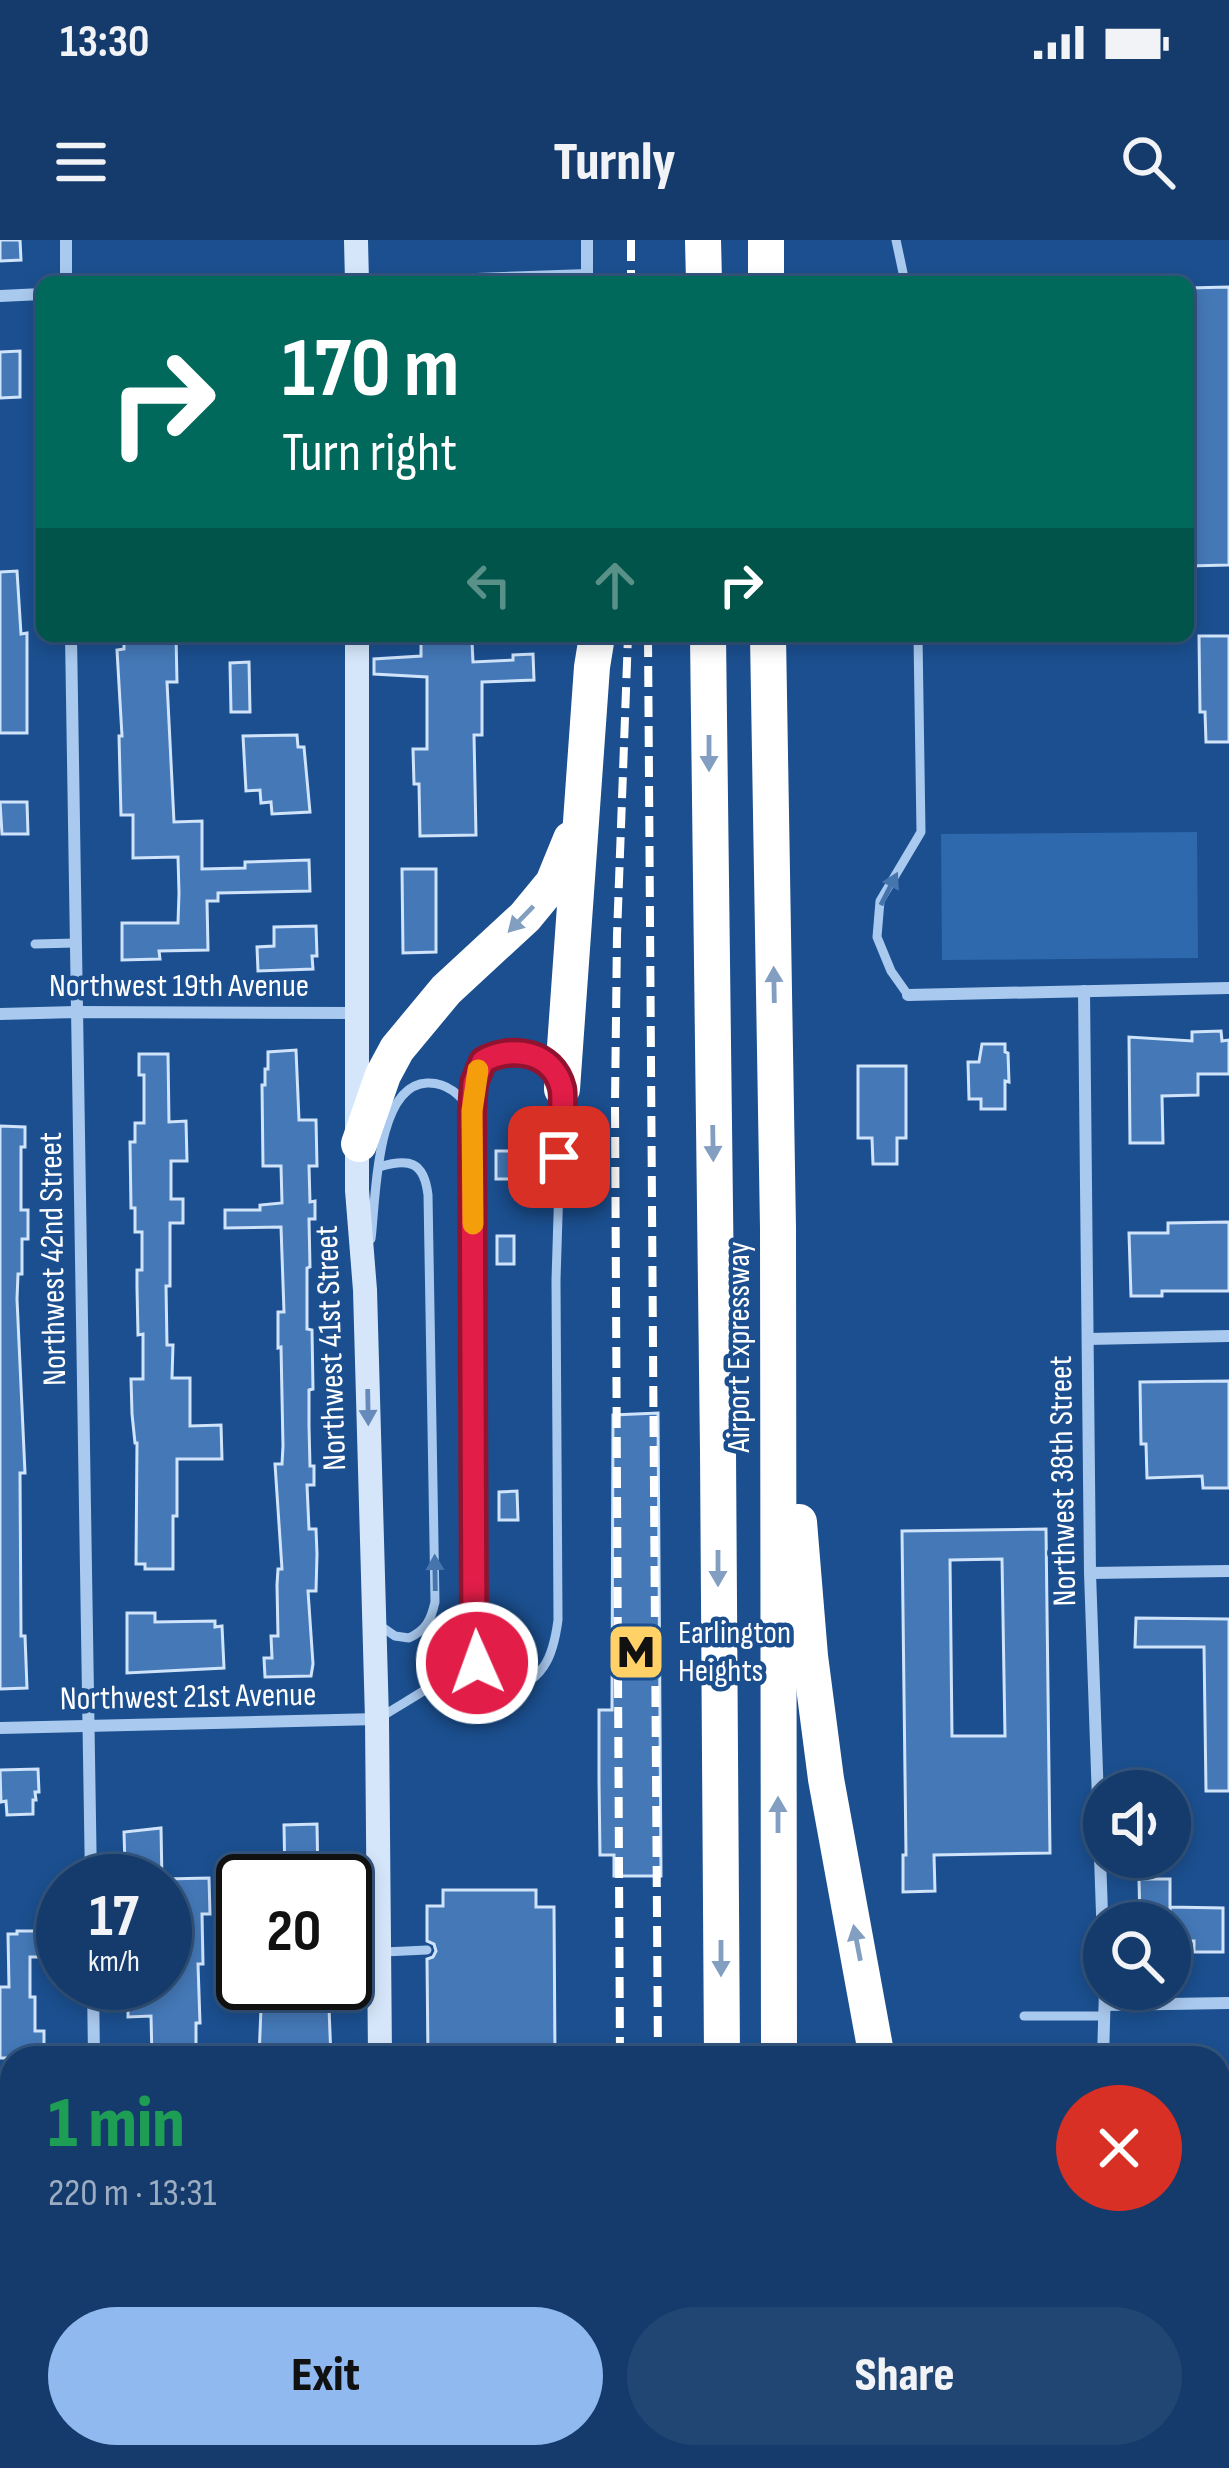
<!DOCTYPE html>
<html lang="en">
<head>
<meta charset="utf-8">
<style>
  body { margin:0; font-family:"Sofia Sans Condensed",sans-serif; background:#214673; color:#f1f3f6; height:100vh; display:flex; flex-direction:column; font-size:45px; white-space:nowrap }
  * { box-sizing:border-box; margin:0 }
  p { font-size:39px; color:#9dadc1 }
  .icon { flex:none; width:66px; height:66px; fill:none; stroke:currentColor; stroke-width:2; stroke-linecap:round; stroke-linejoin:round }
  .map { position:relative; flex:1; overflow:hidden }
  .panel { position:absolute; left:0px; top:1806px; width:1230px; height:423px; display:flex; flex-direction:column; background:#143b6b; border-radius:36px 36px 0 0; box-shadow:0 6px 18px #0003,0 0 0 3px #33557e }
  .panel>* { flex:none }
  .guide { position:absolute; left:36px; top:36px; width:1158px; height:366px; border-radius:18px; box-shadow:0 6px 18px #0003,0 0 0 3px #33557e; background:#00695c; color:#fff; overflow:hidden }
  .tools { position:absolute; left:1083px; top:1530px; display:grid; gap:24px }
  .tools a { display:grid; place-items:center; width:108px; height:108px; border-radius:50%; background:#143b6b; box-shadow:0 6px 18px #0003,0 0 0 3px #33557e; font-size:60px }
  .speed { position:absolute; left:36px; top:1614px; display:flex; gap:24px; font-size:60px; font-weight:700; text-align:center }
  .speed>* { display:grid; place-content:center; width:156px; height:156px; border-radius:50%; background:#143b6b; box-shadow:0 6px 18px #0003,0 0 0 3px #33557e; line-height:1 }
  .speed small { font-size:30px; font-weight:400 }
  .speed .limit { border:6px solid #111; border-radius:18px; background:#fff; color:#111 }
  .pin { position:absolute; display:grid; place-items:center; width:102px; height:102px; color:#fff; margin:-51px; border-radius:24px; box-shadow:0 6px 18px #0006 }
  .me { position:absolute; width:132px; margin:-66px; rotate:358deg; stroke-linejoin:round; filter:drop-shadow(0 0 9px #0008) }
  .turn { display:flex; align-items:center; gap:42px; height:252px; padding:0 48px; font-size:54px }
  .turn .icon { width:156px; height:156px; stroke-width:2.5 }
  .turn b { display:block; font-size:84px; line-height:102px }
  .lanes { display:flex; align-items:center; height:114px; padding:0 48px; background:#0003; justify-content:center; gap:60px; direction:ltr }
  .lanes .off { opacity:.35 }
  .round { display:grid; place-items:center; flex:none; width:126px; height:126px; border-radius:63px; background:#214673 }
  .summary { display:flex; align-items:center; justify-content:space-between; height:204px; padding:0 48px }
  h1 { font-size:72px; font-weight:800; line-height:90px; color:#1e9e55 }
  .cta { display:flex; gap:24px; margin-top:auto; padding:24px 48px }
  .cta a { flex:1; height:138px; border-radius:72px; background:#90b9f0; color:#111; font-size:48px; font-weight:800; line-height:138px; text-align:center }
  .cta a+a { background:#214673; color:#f1f3f6 }
  .status { display:flex; justify-content:space-between; align-items:center; height:84px; padding:0 60px; background:#143b6b; direction:ltr }
  .status svg { height:33px; fill:currentColor }
  header { display:flex; justify-content:space-between; align-items:center; height:156px; padding:0 48px; background:#143b6b; font-size:54px; font-weight:800 }
  .map>svg:first-child { display:block }
</style>
</head>
<body>
<div class="status"><b>13:30</b><svg viewBox="0 0 49 12"><path d="M0 12V9h3v3zM5 12V6h3v6zM10 12V3h3v9zM15 12V0h3v12zM26 1h20v11H26zM47 4h2v5h-2z"/></svg></div>
<header><svg class="icon" aria-label="menu" viewBox="0 0 24 24"><path d="M4 6h16M4 12h16M4 18h16"/></svg>Turnly<svg class="icon" aria-label="search" viewBox="0 0 24 24"><circle cx="10" cy="10" r="6"/><path d="M15 15l6 6"/></svg></header>
<div class="map">
<svg width="1229" height="2228" viewBox="0 0 1229 2228">
  <rect width="100%" height="100%" fill="#1b4f8f"/>
  <path fill="#2e69ad" d="M1197 592 1198 718 942 720 941 594Z"/>
  <g fill="#4478b7" stroke="#cfe3fa" stroke-width="3" fill-rule="evenodd">
    <path d="M0 0H20L21 20 0 21Z"/>
    <path d="M1229 47V325L1188 326V48Z"/>
    <path d="M20 111V157L0 158V112Z"/>
    <path d="M17 331 21 394 27 393V493H0V332Z"/>
    <path d="M124 396H176L177 442H167L174 582 202 581V629L245 628V622L309 620 310 651 218 653V661H207L208 710 159 711 160 719 122 720V683H178L179 653 178 617 133 618V575H121L119 496H122L117 410 124 409Z"/>
    <path d="M1199 396H1229V502H1206L1205 472H1200Z"/>
    <path d="M472 402 473 422 513 420V415L533 414 534 440 482 442V495H474L476 595 420 596 419 544H414L413 509H427V437L374 434V419L421 416V403Z"/>
    <path d="M249 422 250 472H231L230 423Z"/>
    <path d="M297 495 298 507H304L310 572 272 574 271 562 261 563 260 550 246 551 243 496Z"/>
    <path d="M0 562H27L28 594H2Z"/>
    <path d="M402 629H436V712L403 713Z"/>
    <path d="M316 686 317 716H312L313 729 258 731 257 707 274 706V687Z"/>
    <path d="M1221 791 1222 801 1229 800V834H1198V855L1162 856 1163 903H1130L1129 797 1192 801V792Z"/>
    <path d="M982 804H1005V812L1008 813 1009 842 1005 841V869H981V859H969L968 822H979Z"/>
    <path d="M296 810 299 880H316L317 926H309L310 962 315 961V979H309L310 1027 307 1028V1089L312 1090 313 1149 309 1150V1186L310 1226H314V1245H307L309 1289H316L317 1314 316 1351H308L313 1424 311 1436 265 1437 264 1418H272L271 1396H278L277 1345 278 1329H282L275 1224H282L283 1206 281 1107 278 1108V1072H284L281 987 225 988V970H260V965L282 963 281 926H263L262 845H265V829H268V812Z"/>
    <path d="M139 814H168L169 882 186 881 187 921H171V959H183V983H170V1046H166L167 1105H173L172 1138H190V1186L221 1185 222 1219H177V1276H173V1329H145V1324H136L137 1203H135L132 1174 131 1139H143V1094L138 1095 137 1048V1030H142V992H135V968H131L130 902H135V883H144V835H139Z"/>
    <path d="M858 826H906V898H897V924H873L872 898H858Z"/>
    <path d="M0 886 25 887V907H21V970H28V999H22V1034H18L17 1059 25 1233H20L21 1396H25L27 1448 0 1449Z"/>
    <path d="M496 911H514L515 939H496Z"/>
    <path d="M1229 982V1051H1162V1056H1131L1129 993H1168V983Z"/>
    <rect x="497" y="996" width="17" height="28"/>
    <path d="M1229 1141V1248H1203L1202 1236 1147 1238 1146 1204H1141L1140 1142Z"/>
    <path d="M658 1173 661 1636H614V1615H600L599 1541V1470H612L613 1175Z"/>
    <path d="M517 1251 518 1280H499V1252Z"/>
    <path d="M1046 1289 1050 1613 934 1615 935 1651 903 1652V1615H906L902 1291ZM1002 1319 1005 1496H952L950 1320Z"/>
    <path d="M127 1373H155V1382L215 1381V1387L222 1386 224 1428 127 1433Z"/>
    <path d="M1136 1378 1229 1379V1551H1206L1204 1407H1135Z"/>
    <path d="M38 1529 39 1552H35L36 1560H33V1574L7 1575 6 1561 1 1562 0 1530Z"/>
    <path d="M317 1584 318 1641H285L284 1585Z"/>
    <path d="M161 1588 162 1641H139V1626L125 1627 124 1592Z"/>
    <path d="M209 1638 210 1674H202L203 1724H198L200 1783H196V1818H152L151 1776 128 1777V1750L165 1749V1639Z"/>
    <path d="M1139 1639H1170V1674V1667L1223 1668V1712H1194V1701H1170V1683H1140Z"/>
    <path d="M443 1650H536V1667H554L555 1818H428L427 1719 433 1717 436 1711 434 1704 427 1701V1666H443Z"/>
    <path d="M17 1691H51V1717H30V1757H35V1791H44V1818H0V1747H9L8 1694H17Z"/>
    <path d="M262 1743H328L331 1818H259Z"/>
  </g>
  <g fill="none" stroke-linecap="round" stroke-linejoin="round">
    <g stroke="#a9c9ee" stroke-width="9">
      <path d="M896 0 905 42"/>
      <path d="M35 704 75 703"/>
      <path d="M908 755 891 731 877 697 880 661 921 592 918 396"/>
      <path d="M516 811C540 815 551 828 562 849L556 1040 558 1380C556 1395 553 1413 544 1426 521 1461 481 1447 474 1409L473 871 474 843 483 822 504 812Z"/>
      <path d="M379 927C409 918 424 921 428 955L435 1362C431 1380 426 1390 409 1398L395 1396 379 1385"/>
      <path d="M371 999C376 961 375 845 427 843 448 842 460 856 473 871"/>
      <path d="M381 1477C414 1456 449 1439 474 1410"/>
      <path d="M384 1712 427 1710"/>
      <path d="M1024 1776H1103"/>
    </g>
    <g stroke="#a9c9ee" stroke-width="12">
      <path d="M66 0V42"/>
      <path d="M394 42 587 35V0"/>
      <path d="M0 56 42 54"/>
      <path d="M71 396 91 1641"/>
      <path d="M1084 751 1090 1333 1104 1730"/>
      <path d="M908 755 1229 748"/>
      <path d="M0 774 76 772 357 773"/>
      <path d="M1088 1099 1229 1096"/>
      <path d="M1090 1333 1229 1331"/>
      <path d="M0 1488 377 1479"/>
      <path d="M93 1743 94 1818"/>
      <path d="M1105 1765 1229 1763"/>
      <path d="M1103 1818 1105 1749"/>
      <path d="M101 2217 102 2228"/>
      <path d="M388 2217V2228"/>
      <path d="M1107 2217V2228"/>
    </g>
    <g stroke="#d6e6fa" stroke-width="24">
      <path d="M356 0 357 42"/>
      <path d="M357 396V950L365 1050 377 1479 380 1818"/>
      <path d="M0 2172H12"/>
      <path d="M1218 2173H1229"/>
      <path d="M197 2228 350 2221 356 2217"/>
    </g>
    <g stroke="#fff" stroke-width="36">
      <path d="M703 0 704 42"/>
      <path d="M766 0V42"/>
      <path d="M708 396 718 1211 722 1818"/>
      <path d="M768 396 778 988 779 1818"/>
      <path d="M562 849 592 427 597 396"/>
      <path d="M359 904 383 835 397 809 446 750 525 677 553 643 571 599"/>
      <path d="M799 1282 810 1416 826 1539 877 1818"/>
      <path d="M501 2217 521 2228"/>
      <path d="M594 2217 595 2228"/>
      <path d="M724 2217V2228"/>
      <path d="M784 2217V2228"/>
      <path d="M919 2217 920 2228"/>
    </g>
    <g stroke="#fff" stroke-width="8" stroke-dasharray="21 9" stroke-linecap="butt">
      <path d="M631 0V42"/>
      <path d="M648 396 658 1818"/>
      <path d="M620 1818 615 863 617 695 628 396"/>
      <path d="M623 2217V2228"/>
      <path d="M661 2217V2228"/>
    </g>
  </g>
  <defs><path id="oneway-solid" d="M-6-.8H1V-3.2L6.5 0L1 3.2V.8H-6Z" transform="scale(3)"/></defs>
  <g fill="#829ec1">
    <use href="#oneway-solid" transform="translate(709 513) rotate(90)"/>
    <use href="#oneway-solid" transform="translate(521 679) rotate(134)"/>
    <use href="#oneway-solid" transform="translate(774 745) rotate(-91)"/>
    <use href="#oneway-solid" transform="translate(713 903) rotate(89)"/>
    <use href="#oneway-solid" transform="translate(718 1328) rotate(90)"/>
    <use href="#oneway-solid" transform="translate(778 1575) rotate(-90)"/>
    <use href="#oneway-solid" transform="translate(857 1703) rotate(-101)"/>
    <use href="#oneway-solid" transform="translate(721 1718) rotate(90)"/>
  </g>
  <g fill="#4674ac">
    <use href="#oneway-solid" transform="translate(889 649) rotate(-63)"/>
    <use href="#oneway-solid" transform="translate(435 1333) rotate(-91)"/>
  </g>
  <use fill="#668bba" href="#oneway-solid" transform="translate(368 1167) rotate(89)"/>
  <g fill="none" stroke-linecap="round" stroke-linejoin="round">
    <defs>
      <path id="route" d="M477 1423 474 1409 472 871 474 843 483 821C511 805 553 811 562 848 565 862 560 900 559 917"/>
    </defs>
    <use href="#route" stroke="#92132f" stroke-width="30"/>
    <use href="#route" stroke="#e11d48" stroke-width="21"/>
    <path stroke="#f59e0b" stroke-width="21" d="M473 984 472 871 478 830"/>
  </g>
  <defs>
    <symbol id="metro-square" viewBox="-11 -11 22 22"><rect x="-9" y="-9" width="18" height="18" rx="4" fill="#ffd166" stroke="#1b4f8f"/><path d="M-5.5 5V-5H-3L0 0L3-5H5.5V5H3V-.5L0 4L-3-.5V5Z" fill="#111"/></symbol>
  </defs>
  <g fill-rule="evenodd">
    <use href="#metro-square" x="603" y="1379" width="66" height="66"/>
  </g>
  <g text-anchor="middle" dominant-baseline="central" stroke-width="9" stroke-linejoin="round" paint-order="stroke">
    <g font-size="33" fill="#fff" stroke="#1b4f8f">
      <text x="179" y="746">Northwest 19th Avenue</text>
      <text transform="translate(53 1019) rotate(-91)">Northwest 42nd Street</text>
      <text transform="translate(739 1107) rotate(-90)">Airport Expressway</text>
      <text transform="translate(331 1108) rotate(-92)">Northwest 41st Street</text>
      <text transform="translate(1063 1241) rotate(-91)">Northwest 38th Street</text>
      <text transform="translate(188 1457) rotate(-1)">Northwest 21st Avenue</text>
    </g>
    <g font-size="33" fill="#fff" stroke="#1b4f8f" text-anchor="start">
      <text x="678" y="1393">Earlington<tspan x="678" dy="38">Heights</tspan></text>
    </g>
  </g>
</svg>
<div class="tools">
<a><svg class="icon" aria-label="sound" viewBox="0 0 24 24"><path d="M4 9h4l5-4v14l-5-4H4zM17 9q2 3 0 6"/></svg></a>
<a><svg class="icon" aria-label="search" viewBox="0 0 24 24"><circle cx="10" cy="10" r="6"/><path d="M15 15l6 6"/></svg></a>
</div>
<div class="speed"><div>17<small>km/h</small></div><div class="limit">20</div></div>
<div class="pin" style="left:559px;top:917px;background:#d93025"><svg class="icon" aria-label="arrive" viewBox="0 0 24 24"><path d="M6 21V4h12l-3 4 3 4H6"/></svg></div>
<svg class="me" style="left:477px;top:1423px" viewBox="-20 -20 40 40"><circle r="17" fill="#e11d48" stroke="#fff" stroke-width="3"/><path d="M0-11L8 9 0 5-8 9z" fill="#fff"/></svg>
<div class="guide">
<div class="turn"><svg class="icon" aria-label="right" viewBox="0 0 24 24"><path d="M7 20v-9h11M14 6l5 5-5 5"/></svg><div><b>170 m</b>Turn right</div></div>
<div class="lanes"><svg class="icon off" aria-label="left" viewBox="0 0 24 24"><path d="M17 20v-9H6M10 6l-5 5 5 5"/></svg><svg class="icon off" aria-label="ahead" viewBox="0 0 24 24"><path d="M12 20V5M6 11l6-6 6 6"/></svg><svg class="icon" aria-label="right" viewBox="0 0 24 24"><path d="M7 20v-9h11M14 6l5 5-5 5"/></svg></div>
</div>
<section class="panel">
<div class="summary"><div><h1>1 min</h1><p>220 m · 13:31</p></div><a class="round" style="background:#d93025;color:#fff"><svg class="icon" aria-label="close" viewBox="0 0 24 24"><path d="M6 6l12 12M18 6L6 18"/></svg></a></div>
<div class="cta"><a>Exit</a><a>Share</a></div>
</section>
</div>
</body>
</html>
